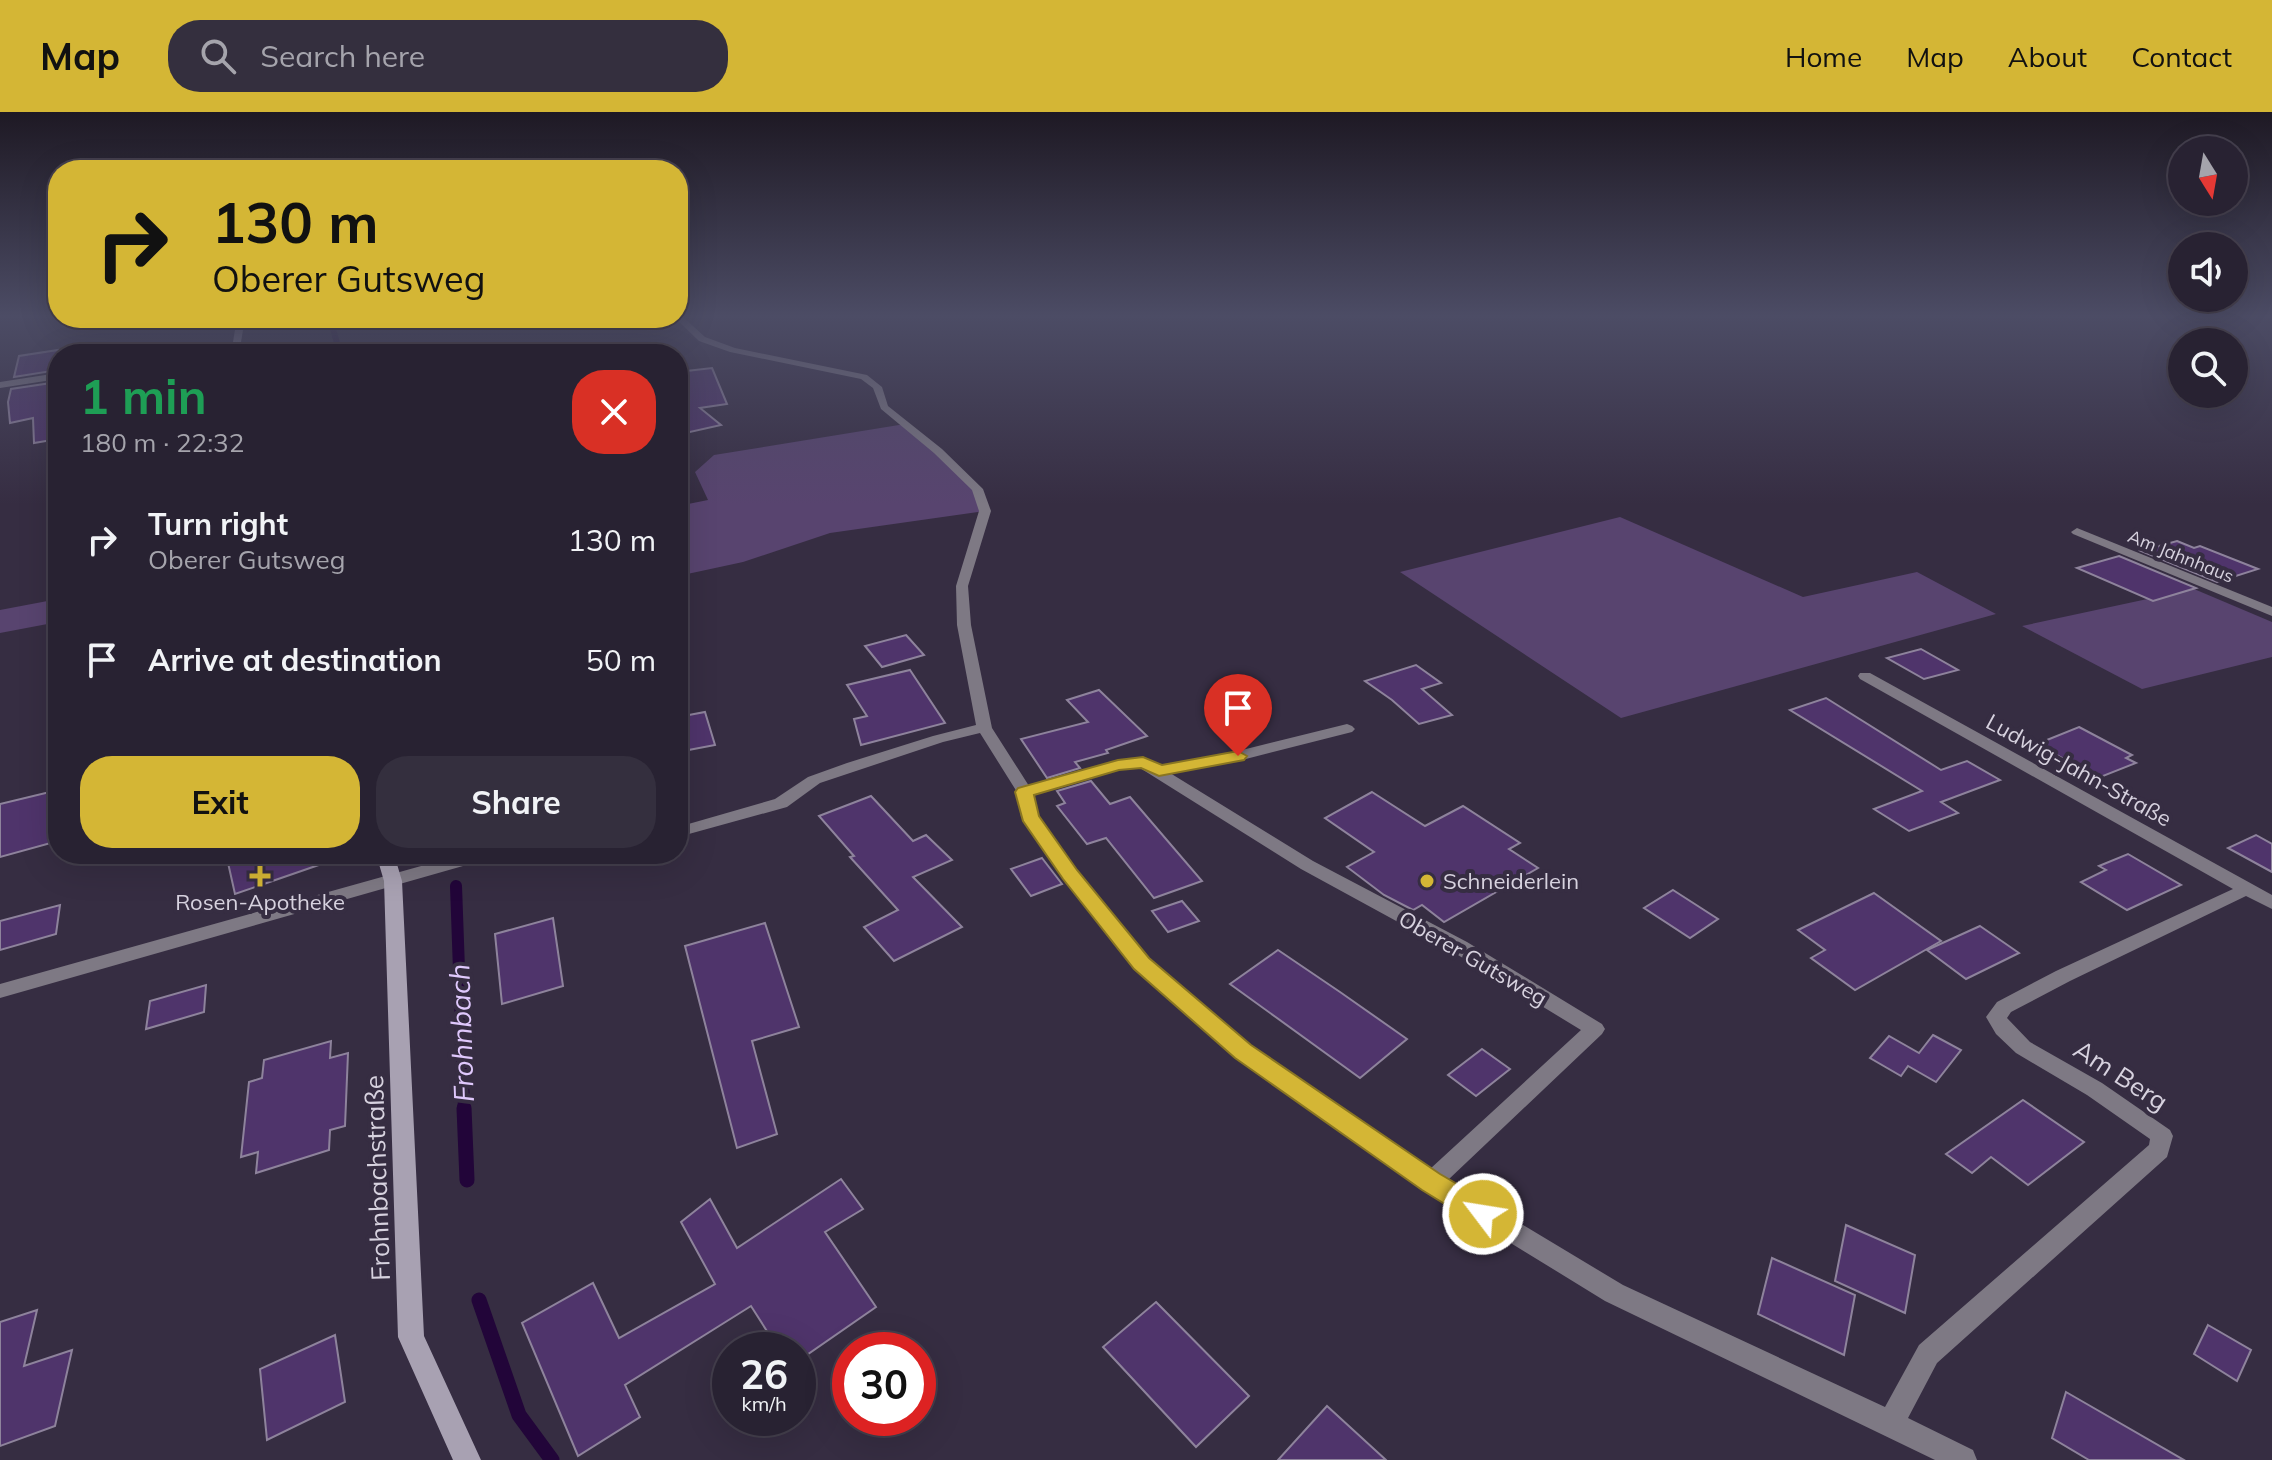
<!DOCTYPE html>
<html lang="en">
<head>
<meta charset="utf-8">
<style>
  body { margin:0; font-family:Mulish,sans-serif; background:#342f3e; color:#f1f3f6; height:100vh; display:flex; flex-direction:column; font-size:30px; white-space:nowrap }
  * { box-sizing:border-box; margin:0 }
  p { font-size:26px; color:#a5a4ac }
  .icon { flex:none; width:44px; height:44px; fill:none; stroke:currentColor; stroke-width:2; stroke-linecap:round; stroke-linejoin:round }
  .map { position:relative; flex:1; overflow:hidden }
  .drawer { position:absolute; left:48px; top:232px; width:640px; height:520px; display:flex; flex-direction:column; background:#282232; border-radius:32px; box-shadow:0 8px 32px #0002,0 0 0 2px #443f4d }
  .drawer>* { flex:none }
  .hud { position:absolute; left:48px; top:48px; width:640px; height:168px; border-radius:32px; box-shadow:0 8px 32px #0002,0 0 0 2px #443f4d; background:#d4b635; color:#111; overflow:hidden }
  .needle { width:52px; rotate:169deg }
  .buttons { position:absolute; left:2168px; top:24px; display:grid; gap:16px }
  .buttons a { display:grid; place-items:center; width:80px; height:80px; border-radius:50%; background:#282232; box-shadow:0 8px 32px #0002,0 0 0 2px #443f4d; font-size:40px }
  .speed { position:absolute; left:712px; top:1220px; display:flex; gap:16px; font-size:40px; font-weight:700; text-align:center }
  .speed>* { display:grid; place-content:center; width:104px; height:104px; border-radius:50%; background:#282232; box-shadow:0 8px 32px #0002,0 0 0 2px #443f4d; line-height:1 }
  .speed small { font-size:20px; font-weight:400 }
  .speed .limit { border:12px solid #d22; background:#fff; color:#111 }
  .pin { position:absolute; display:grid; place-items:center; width:68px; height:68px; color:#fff; margin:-82px -34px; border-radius:50% 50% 50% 0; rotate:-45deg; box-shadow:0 0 8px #0007 }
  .pin .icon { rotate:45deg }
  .me { position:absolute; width:88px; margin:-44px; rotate:301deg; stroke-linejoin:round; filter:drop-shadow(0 0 6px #0008) }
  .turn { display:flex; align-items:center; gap:28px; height:168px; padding:0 32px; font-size:36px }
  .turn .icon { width:104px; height:104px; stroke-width:2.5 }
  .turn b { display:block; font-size:56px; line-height:68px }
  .round { display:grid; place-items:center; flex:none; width:84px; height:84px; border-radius:32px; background:#342f3e }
  .headline { display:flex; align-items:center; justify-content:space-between; height:136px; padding:0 32px }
  h1 { font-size:48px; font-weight:700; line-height:60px; color:#1e9e55 }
  .button { display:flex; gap:16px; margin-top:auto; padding:16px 32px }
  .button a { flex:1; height:92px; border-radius:32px; background:#d4b635; color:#111; font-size:32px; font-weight:700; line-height:92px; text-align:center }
  .button a+a { background:#342f3e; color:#f1f3f6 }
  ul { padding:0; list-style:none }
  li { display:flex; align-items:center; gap:24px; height:120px; padding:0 32px }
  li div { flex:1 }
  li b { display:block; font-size:30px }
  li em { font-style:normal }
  header { display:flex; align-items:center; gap:48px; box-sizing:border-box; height:112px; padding:0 40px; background:#d4b635; color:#111 }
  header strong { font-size:38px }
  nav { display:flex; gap:44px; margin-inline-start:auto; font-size:28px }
  .search { width:560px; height:72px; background:#342f3e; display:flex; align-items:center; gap:20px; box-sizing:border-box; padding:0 28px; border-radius:32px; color:#a5a4ac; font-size:30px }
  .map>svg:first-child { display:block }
</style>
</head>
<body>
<header>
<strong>Map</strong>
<div class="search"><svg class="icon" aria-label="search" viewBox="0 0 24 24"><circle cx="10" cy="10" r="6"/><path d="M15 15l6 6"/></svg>Search here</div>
<nav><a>Home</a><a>Map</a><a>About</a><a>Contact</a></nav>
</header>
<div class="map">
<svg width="2272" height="1348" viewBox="0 0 2272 1348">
  <rect width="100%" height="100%" fill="#362d42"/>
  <g fill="#58446f">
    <path d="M305 206H412V207L313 217Z"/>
    <path d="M905 312 977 377 985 399 830 421 743 450 678 464V394L708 388 695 360 714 343Z"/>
    <path d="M1620 405 1803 485 1917 460 1996 502 1621 606 1400 460Z"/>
    <path d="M2194 477 2272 510V545L2142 577 2022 514Z"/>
    <path d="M58 487V510L0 521V498Z"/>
  </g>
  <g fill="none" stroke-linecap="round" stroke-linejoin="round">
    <path stroke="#220539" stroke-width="6" d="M330 206 340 242"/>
    <path stroke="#220539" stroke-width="12" d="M456 774 464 998"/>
    <g stroke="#220539" stroke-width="15">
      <path d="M464 996 467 1068"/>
      <path d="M479 1188 519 1303 552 1348"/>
    </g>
  </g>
  <g fill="#4f346b" stroke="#8e839c" stroke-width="2">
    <path d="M58 238V258L14 265 19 244Z"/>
    <path d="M712 256 727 292 700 296 721 313 690 320 678 310V260Z"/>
    <path d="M58 270V327L34 331 33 306 10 311 8 290 11 277Z"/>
    <path d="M2177 429 2194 436 2200 434 2258 457 2217 470 2141 439Z"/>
    <path d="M2119 444 2196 476 2153 489 2077 456Z"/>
    <path d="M906 523 924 543 882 555 865 534Z"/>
    <path d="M1921 537 1958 558 1924 567 1887 546Z"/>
    <path d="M1416 553 1441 571 1422 577 1452 603 1419 612 1392 588 1365 569Z"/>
    <path d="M910 558 945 611 861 633 854 607 867 604 847 573Z"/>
    <path d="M1099 578 1147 624 1106 638 1108 641 1075 650 1080 656 1047 666 1021 627 1088 610 1067 588Z"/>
    <path d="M1826 586 1941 658 1967 649 2000 668 1941 690 1958 701 1909 719 1874 697 1922 679 1790 598Z"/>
    <path d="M705 600 715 633 678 640V605Z"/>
    <path d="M2079 615 2132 643 2126 646 2136 651 2098 666 2037 632Z"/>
    <path d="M1091 669 1110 692 1130 685 1202 769 1154 786 1106 726 1087 732 1057 694 1065 691 1057 679Z"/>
    <path d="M58 678V729L0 745V692Z"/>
    <path d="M1372 680 1425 714 1463 694 1520 731 1509 737 1538 756 1444 810 1422 793 1413 798 1384 783 1347 755 1374 740 1325 706Z"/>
    <path d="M871 684 913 729 926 723 952 748 913 765 962 815 894 849 864 815 898 798 850 745 854 744 819 704Z"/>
    <path d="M2256 723 2272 732V760L2228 736Z"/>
    <path d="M226 742H339V746L235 782Z"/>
    <path d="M2128 742 2181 773 2127 798 2081 770 2106 758 2099 754Z"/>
    <path d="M1042 746 1062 772 1031 784 1011 757Z"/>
    <path d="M1673 778 1718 807 1690 826 1644 796Z"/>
    <path d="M1874 781 1941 829 1855 878 1811 846 1825 838 1798 818Z"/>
    <path d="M1182 789 1199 809 1168 820 1152 799Z"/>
    <path d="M60 793 56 822 0 838V809Z"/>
    <path d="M553 806 563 874 502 892 495 822Z"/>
    <path d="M765 811 799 915 752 929 777 1022 737 1036 685 834Z"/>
    <path d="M1980 814 2019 841 1966 867 1927 838Z"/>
    <path d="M1278 838 1340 880 1407 927 1360 966 1230 872Z"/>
    <path d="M206 873 204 900 146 917 150 889Z"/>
    <path d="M1933 923 1961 938 1936 970 1908 954 1901 964 1870 946 1889 924 1919 941Z"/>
    <path d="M331 929 330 946 348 941 345 1014 330 1018 329 1038 256 1061 258 1040 241 1045 249 970 262 966 264 948Z"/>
    <path d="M1482 937 1510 957 1476 984 1448 963Z"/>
    <path d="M2023 988 2084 1030 2028 1073 1991 1045 1972 1061 1946 1042Z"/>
    <path d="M841 1067 863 1097 825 1120 876 1195 798 1249V1238H779L751 1194 625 1273 640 1305 578 1344 522 1211 593 1171 619 1226 715 1172 681 1110 710 1087 737 1136Z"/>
    <path d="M1846 1113 1915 1143 1905 1201 1835 1169Z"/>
    <path d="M1772 1146 1855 1183 1844 1243 1758 1202Z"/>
    <path d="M1156 1190 1249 1284 1196 1335 1103 1235Z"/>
    <path d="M37 1198 24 1254 72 1238 55 1314 0 1334V1210Z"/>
    <path d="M2208 1213 2251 1238 2237 1269 2194 1242Z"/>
    <path d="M335 1223 345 1290 267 1328 260 1257Z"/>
    <path d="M2066 1280 2184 1348H2089L2052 1326Z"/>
    <path d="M1327 1294 1386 1348H1278Z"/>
  </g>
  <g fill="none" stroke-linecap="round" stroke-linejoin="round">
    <g fill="#7e7984" fill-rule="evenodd">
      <path d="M678 204H682L705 225 735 236 867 263 882 275 888 294 942 337 983 377 991 399 968 474 971 513 992 616 1029 674 1118 648 1143 646 1158 654 1238 639 1347 612 1352 614 1355 617 1352 620 1238 649 1170 661 1313 749 1467 830 1602 912 1605 917 1602 922 1448 1068 1623 1173 1885 1295 1919 1233 2149 1033 2150 1027 2087 983 2016 941 1996 922 1986 905 1997 890 2056 859 2233 777 1860 567 1858 564 1860 561H1870L2272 783V797L2246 784 2070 869 2011 900 2007 906 2030 930 2102 971 2170 1018 2173 1024 2167 1045 1937 1251 1908 1306 1973 1338 1977 1348H1935L1605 1189 1423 1077 1236 946 1135 856 1064 767 1021 705 1017 680 980 621 943 630 820 671 787 695 678 725V715L775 687 808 665 847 651 933 624 976 613 957 513 956 474 979 399 972 378 934 341 881 297 873 276 861 267 730 240 699 229 675 206ZM1140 656 1301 757 1453 840 1581 918 1430 1057 1250 934 1149 846 1076 759 1037 705 1033 683 1119 658Z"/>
      <path d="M236 235 240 238 239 240 202 242Z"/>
      <path d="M58 261V267L0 276V270Z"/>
      <path d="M2077 416 2272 495V504L2073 422 2071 420Z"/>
      <path d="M464 742H602L599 746 563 753 470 752 0 886V872Z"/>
    </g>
    <g fill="#a8a1b2" fill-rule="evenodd">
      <path d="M237 206H245L239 242H231Z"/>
      <path d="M376 742H394L402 769 424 1224 481 1348H453L398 1225 384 769Z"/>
    </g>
  </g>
  <linearGradient id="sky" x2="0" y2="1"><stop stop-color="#1e1924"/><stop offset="0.52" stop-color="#4c4c65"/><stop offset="1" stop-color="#4c4c65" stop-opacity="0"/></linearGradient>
  <rect width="2272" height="392" fill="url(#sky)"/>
  <path fill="#d4b635" stroke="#8a7622" stroke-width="2" d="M1238 639 1247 644 1244 648 1159 664 1141 656 1119 658 1034 683 1039 704 1077 758 1149 846 1251 933 1440 1062 1493 1093 1497 1102 1493 1110 1483 1113 1474 1110 1422 1078 1235 946 1134 857 1063 767 1023 709 1015 680 1018 676 1118 648 1143 645 1162 653Z"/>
  <g fill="#d4b635" stroke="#362d42" stroke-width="3">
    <path d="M256 752h8v8h8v8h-8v8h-8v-8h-8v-8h8z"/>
    <circle cx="1427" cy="769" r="8"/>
  </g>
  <g text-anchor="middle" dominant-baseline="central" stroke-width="8" stroke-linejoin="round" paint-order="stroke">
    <g font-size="18" fill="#d7d2df" stroke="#362d42">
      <text transform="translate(2181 444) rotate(22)">Am Jahnhaus</text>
    </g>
    <g font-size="22" fill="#d7d2df" stroke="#362d42">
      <text transform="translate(2079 658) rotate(29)">Ludwig-Jahn-Straße</text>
      <text transform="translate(1473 846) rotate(30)">Oberer Gutsweg</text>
    </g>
    <g font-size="22" fill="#d7d2df" stroke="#362d42" text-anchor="start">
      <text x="1443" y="769">Schneiderlein</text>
      <text x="260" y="790" text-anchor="middle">Rosen-Apotheke</text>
    </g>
    <g font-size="26" fill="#d7d2df" stroke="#362d42">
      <text transform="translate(2121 963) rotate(33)">Am Berg</text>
      <text transform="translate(377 1066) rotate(-92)">Frohnbachstraße</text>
    </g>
    <g font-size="28" font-style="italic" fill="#dfc8fc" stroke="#362d42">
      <text transform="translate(461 921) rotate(-92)">Frohnbach</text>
    </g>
  </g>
</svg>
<div class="buttons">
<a><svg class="needle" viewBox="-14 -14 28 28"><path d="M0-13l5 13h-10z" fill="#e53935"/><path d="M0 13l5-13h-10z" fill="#a5a4ac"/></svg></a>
<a><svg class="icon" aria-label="sound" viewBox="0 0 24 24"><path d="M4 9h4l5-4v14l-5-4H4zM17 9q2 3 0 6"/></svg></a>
<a><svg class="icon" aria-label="search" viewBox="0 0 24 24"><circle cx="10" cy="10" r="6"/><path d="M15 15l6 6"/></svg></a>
</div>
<div class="speed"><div>26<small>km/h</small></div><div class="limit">30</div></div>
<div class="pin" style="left:1238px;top:644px;background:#d93025"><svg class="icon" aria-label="arrive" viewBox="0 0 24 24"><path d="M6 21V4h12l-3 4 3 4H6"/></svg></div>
<svg class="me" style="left:1483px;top:1102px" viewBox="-20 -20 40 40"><circle r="17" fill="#d4b635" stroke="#fff" stroke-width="3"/><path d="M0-11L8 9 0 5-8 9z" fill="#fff"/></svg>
<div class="hud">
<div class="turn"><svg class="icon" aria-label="right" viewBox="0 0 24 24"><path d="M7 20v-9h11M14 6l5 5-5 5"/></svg><div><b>130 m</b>Oberer Gutsweg</div></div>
</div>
<section class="drawer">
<div class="headline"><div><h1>1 min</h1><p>180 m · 22:32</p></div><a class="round" style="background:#d93025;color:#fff"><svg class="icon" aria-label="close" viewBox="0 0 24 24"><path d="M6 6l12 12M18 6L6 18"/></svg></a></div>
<ul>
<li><svg class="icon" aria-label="right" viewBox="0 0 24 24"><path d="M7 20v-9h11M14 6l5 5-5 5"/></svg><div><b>Turn right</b><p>Oberer Gutsweg</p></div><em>130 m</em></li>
<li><svg class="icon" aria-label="arrive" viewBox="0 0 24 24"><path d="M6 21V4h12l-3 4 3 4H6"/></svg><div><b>Arrive at destination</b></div><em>50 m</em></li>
</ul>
<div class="button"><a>Exit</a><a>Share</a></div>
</section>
</div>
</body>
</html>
